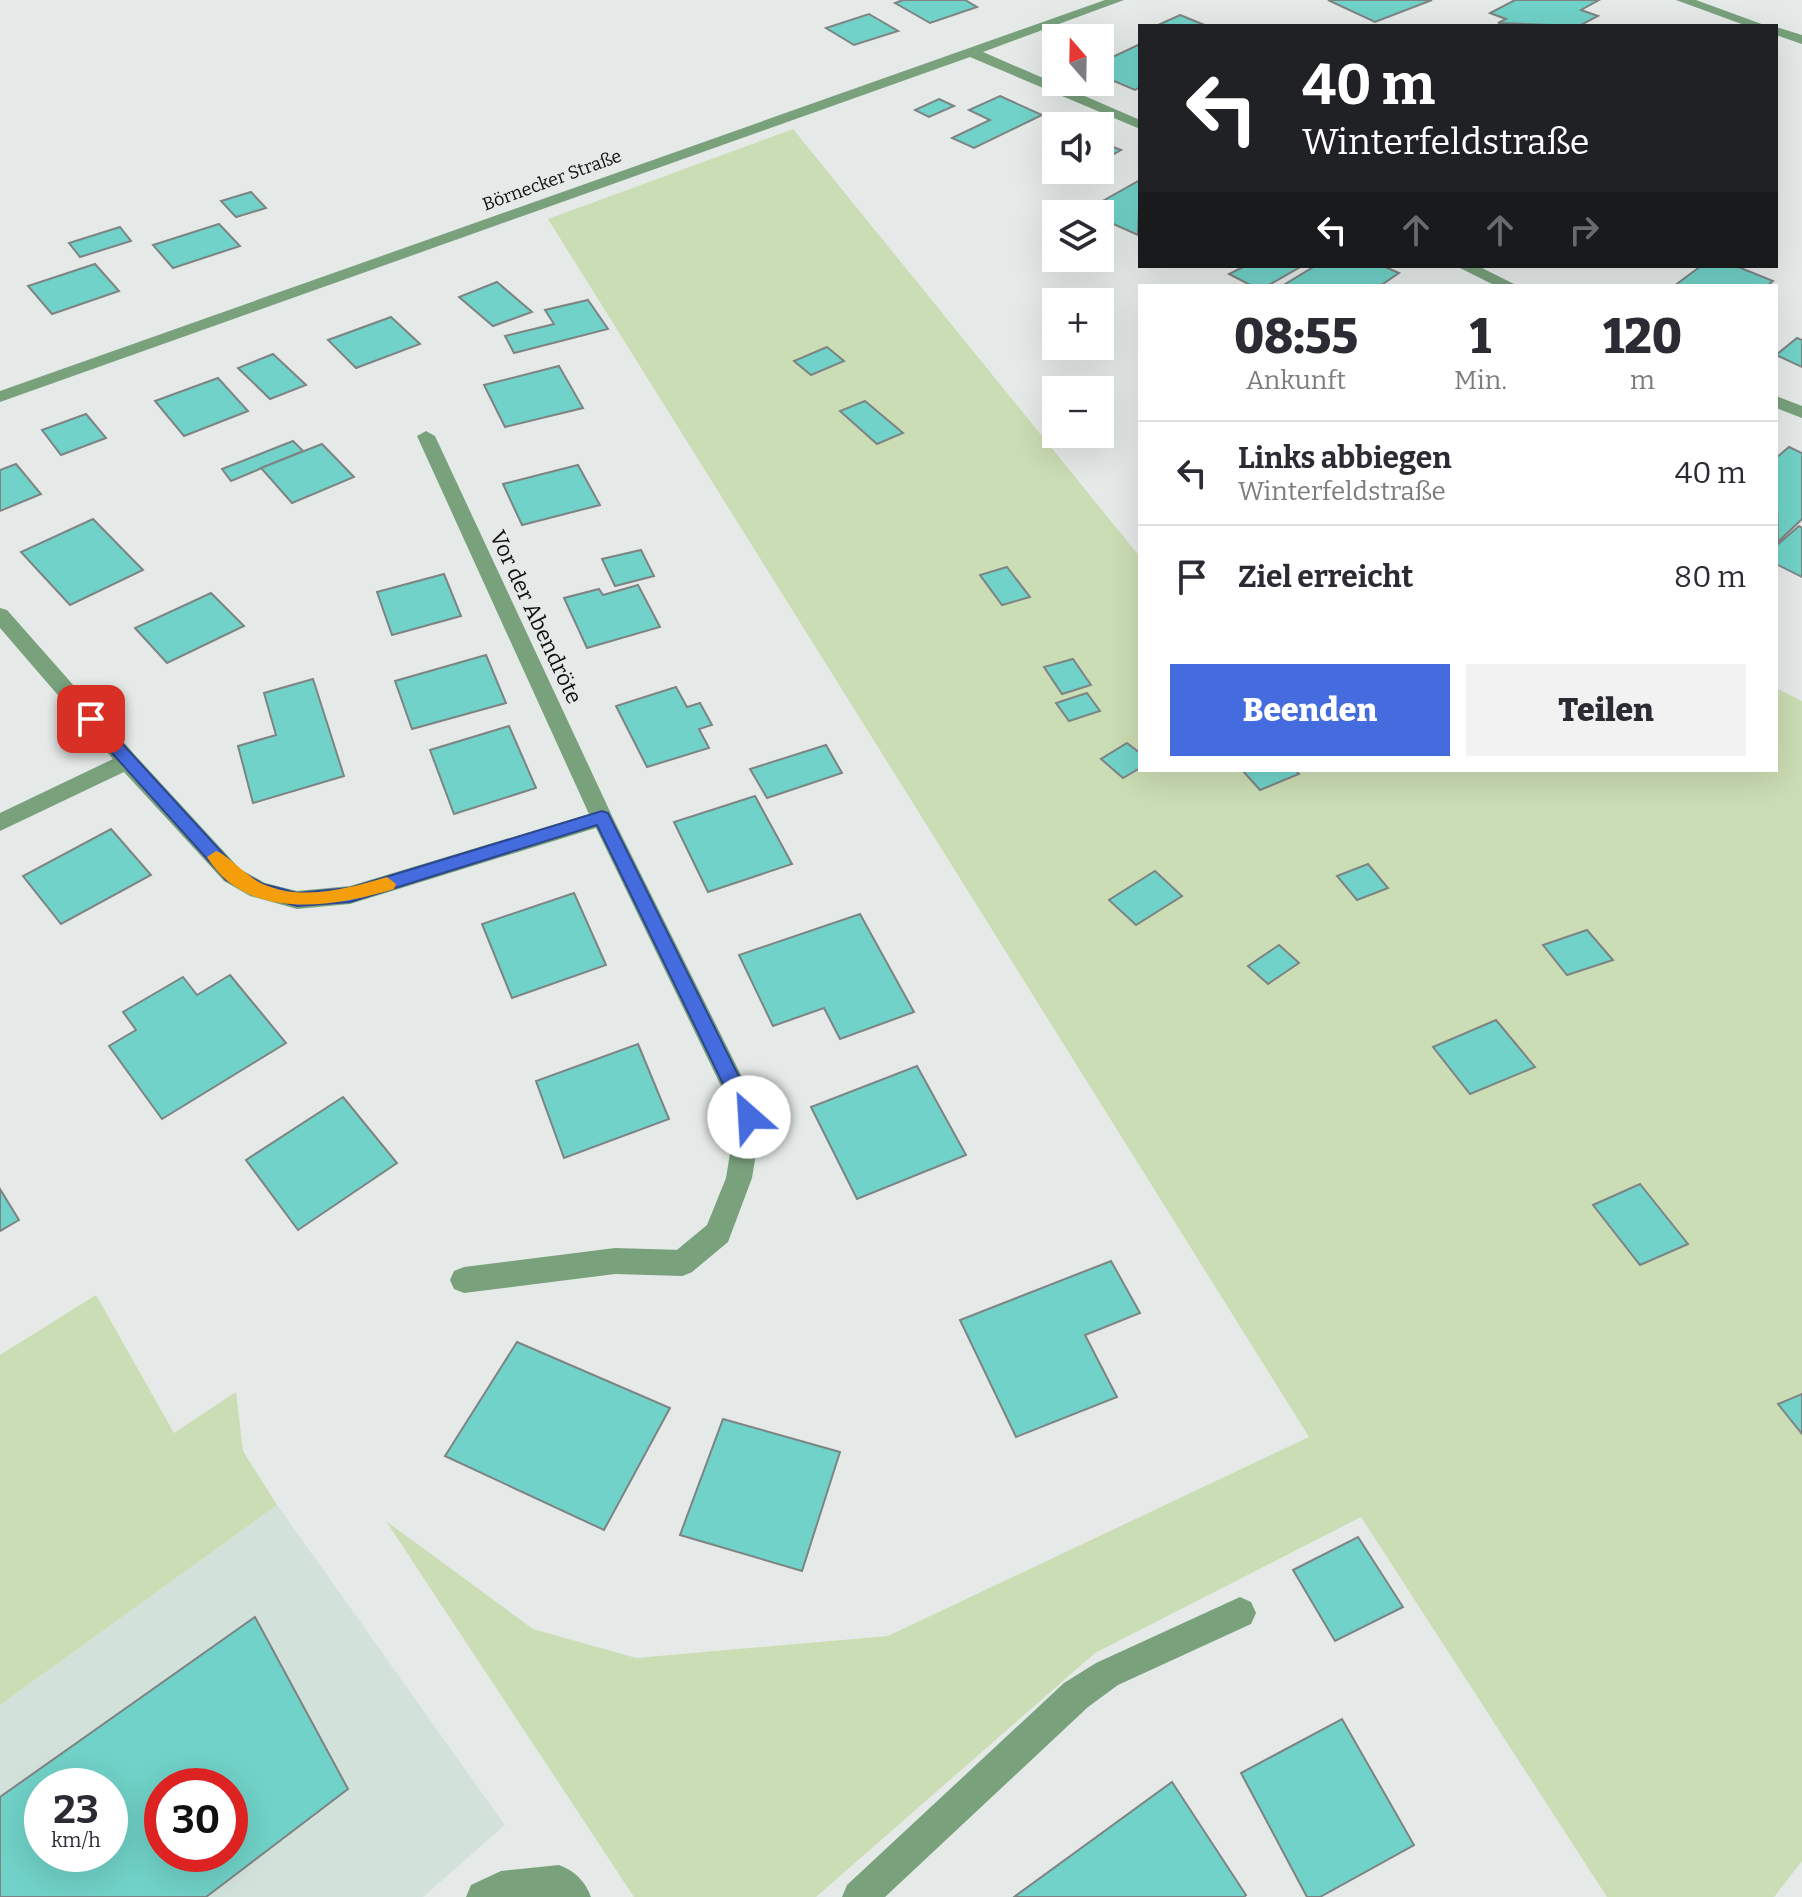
<!DOCTYPE html>
<html lang="de">
<head>
<meta charset="utf-8">
<style>
  body { margin:0; font-family:Bitter,serif; background:#f2f2f3; color:#2b2b33; height:100vh; display:flex; flex-direction:column; font-size:30px; white-space:nowrap }
  * { box-sizing:border-box; margin:0 }
  p { font-size:26px; color:#7c7c81 }
  .icon { flex:none; width:44px; height:44px; fill:none; stroke:currentColor; stroke-width:2; stroke-linecap:round; stroke-linejoin:round }
  .map { position:relative; flex:1; overflow:hidden }
  .panel { position:absolute; left:1138px; top:284px; width:640px; height:488px; display:flex; flex-direction:column; background:#fff; border-radius:0px; box-shadow:0 8px 32px #0002 }
  .panel>* { flex:none }
  .top-card { position:absolute; left:1138px; top:24px; width:640px; height:244px; border-radius:0px; box-shadow:0 8px 32px #0002; background:#202124; color:#fff; overflow:hidden }
  .needle { width:52px; rotate:340deg }
  .buttons { position:absolute; left:1042px; top:24px; display:grid; gap:16px }
  .buttons a { display:grid; place-items:center; width:72px; height:72px; border-radius:0px; background:#fff; box-shadow:0 8px 32px #0002; font-size:40px }
  .speed { position:absolute; left:24px; top:1768px; display:flex; gap:16px; font-size:40px; font-weight:700; text-align:center }
  .speed>* { display:grid; place-content:center; width:104px; height:104px; border-radius:50%; background:#fff; box-shadow:0 8px 32px #0002; line-height:1 }
  .speed small { font-size:20px; font-weight:400 }
  .speed .limit { border:12px solid #d22; background:#fff; color:#111 }
  .pin { position:absolute; display:grid; place-items:center; width:68px; height:68px; color:#fff; margin:-34px; border-radius:16px; box-shadow:0 4px 12px #0006 }
  .me { position:absolute; width:88px; margin:-44px; rotate:334deg; stroke-linejoin:round; filter:drop-shadow(0 0 6px #0008) }
  .turn { display:flex; align-items:center; gap:28px; height:168px; padding:0 32px; font-size:36px }
  .turn .icon { width:104px; height:104px; stroke-width:2.5 }
  .turn b { display:block; font-size:56px; line-height:68px }
  .lanes { display:flex; align-items:center; height:76px; padding:0 32px; background:#0003; justify-content:center; gap:40px; direction:ltr }
  .lanes .off { opacity:.35 }
  .eta { display:flex; justify-content:space-evenly; align-items:center; height:136px; text-align:center }
  .eta b { font-size:48px; font-weight:800; line-height:56px }
  .button { display:flex; gap:16px; margin-top:auto; padding:16px 32px }
  .button a { flex:1; height:92px; border-radius:0px; background:#446cde; color:#fff; font-size:32px; font-weight:800; line-height:92px; text-align:center }
  .button a+a { background:#f2f2f3; color:#2b2b33 }
  ul { padding:0; list-style:none }
  li { display:flex; align-items:center; gap:24px; height:104px; padding:0 32px; border-top:2px solid #e1e1e2 }
  li div { flex:1 }
  li b { display:block; font-size:30px }
  li em { font-style:normal }
  .map>svg:first-child { display:block }
</style>
</head>
<body>
<div class="map">
<svg width="1802" height="1897" viewBox="0 0 1802 1897">
  <rect width="100%" height="100%" fill="#e5eae8"/>
  <path fill="#d3e1db" fill-rule="evenodd" d="M277 1505 505 1825 423 1897H0V1705ZM42 1786H110V1854H42ZM162 1786H230V1854H162Z"/>
  <g fill="#cbddb4">
    <path d="M793 129 1140 557V770H1776V688L1802 701V1861L1774 1897H1607L1361 1517 1095 1653 816 1897H634L386 1521 533 1629 636 1658 888 1636 1309 1437 548 219Z"/>
    <path d="M96 1295 174 1433 236 1392 243 1451 277 1505 0 1705V1355Z"/>
  </g>
  <g fill="#70d2c8" stroke="#7e8483" stroke-width="2" fill-rule="evenodd">
    <path d="M903 0H965L977 7 930 23 895 3Z"/>
    <path d="M1328 0H1432L1375 22Z"/>
    <path d="M1515 0H1599L1581 10 1598 16 1579 26 1498 23 1506 19 1490 13Z"/>
    <path d="M869 14 898 31 854 45 826 28Z"/>
    <path d="M1180 15 1207 26H1156Z"/>
    <path d="M1140 44V87L1135 90 1100 75V63Z"/>
    <path d="M1000 96 1042 115 974 148 952 138 990 120 969 110Z"/>
    <path d="M939 99 954 106 929 117 915 110Z"/>
    <path d="M1100 142 1121 150 1100 162Z"/>
    <path d="M1140 180 1138 235 1100 218V214L1085 211Z"/>
    <path d="M251 192 266 208 236 217 221 201Z"/>
    <path d="M219 224 240 246 173 268 153 245Z"/>
    <path d="M120 227 131 241 80 257 69 243Z"/>
    <path d="M95 264 119 291 52 314 28 286Z"/>
    <path d="M1245 266H1302L1267 286H1252L1229 274Z"/>
    <path d="M1315 266H1383L1399 273 1380 286H1282Z"/>
    <path d="M1701 266H1736L1773 281 1767 286H1674Z"/>
    <path d="M497 282 532 312 493 326 459 297Z"/>
    <path d="M588 300 608 329 514 353 505 336 554 324 545 310Z"/>
    <path d="M391 317 420 344 356 368 328 340Z"/>
    <path d="M1797 338 1802 340V367L1776 355Z"/>
    <path d="M827 347 844 361 811 375 794 361Z"/>
    <path d="M273 354 306 385 270 399 238 368Z"/>
    <path d="M559 366 583 408 505 427 484 385Z"/>
    <path d="M218 378 248 411 184 436 155 401Z"/>
    <path d="M865 401 903 433 877 444 840 411Z"/>
    <path d="M86 414 106 438 61 455 42 430Z"/>
    <path d="M293 441 303 451 231 481 222 469Z"/>
    <path d="M322 444 354 477 292 503 261 468Z"/>
    <path d="M1789 447 1802 453V519L1778 542 1776 458Z"/>
    <path d="M16 464 41 494 0 511V470Z"/>
    <path d="M578 465 600 505 522 525 503 484Z"/>
    <path d="M93 519 143 570 70 605 21 552Z"/>
    <path d="M1799 526 1802 528V577L1776 564V546Z"/>
    <path d="M641 550 654 576 615 586 602 559Z"/>
    <path d="M1007 567 1030 597 1002 605 980 575Z"/>
    <path d="M444 574 461 616 392 635 377 592Z"/>
    <path d="M638 585 660 627 587 648 564 598 599 589 603 595Z"/>
    <path d="M211 593 244 626 167 663 135 628Z"/>
    <path d="M486 655 506 703 412 729 395 681Z"/>
    <path d="M1073 659 1091 685 1062 694 1044 667Z"/>
    <path d="M313 679 344 776 253 803 238 746 276 735 264 693Z"/>
    <path d="M676 687 687 707 700 703 712 725 699 729 709 748 647 767 616 706Z"/>
    <path d="M1087 693 1100 711 1069 721 1056 703Z"/>
    <path d="M509 726 536 788 454 814 430 750Z"/>
    <path d="M1127 743 1140 753V768L1123 778 1101 759Z"/>
    <path d="M826 745 842 773 767 798 750 769Z"/>
    <path d="M1242 770H1295L1299 774 1260 790Z"/>
    <path d="M755 796 792 864 708 892 674 822Z"/>
    <path d="M111 829 151 875 61 924 23 876Z"/>
    <path d="M1368 864 1388 888 1357 900 1337 876Z"/>
    <path d="M1155 871 1182 896 1136 925 1109 900Z"/>
    <path d="M574 893 606 965 512 998 482 924Z"/>
    <path d="M860 914 914 1012 840 1039 824 1008 773 1026 739 955Z"/>
    <path d="M1587 930 1613 960 1567 975 1543 945Z"/>
    <path d="M1279 945 1299 963 1268 984 1248 966Z"/>
    <path d="M230 975 286 1043 162 1119 109 1046 136 1030 123 1012 183 977 197 995Z"/>
    <path d="M1496 1020 1535 1067 1470 1094 1433 1047Z"/>
    <path d="M638 1044 669 1119 564 1158 536 1081Z"/>
    <path d="M917 1066 966 1155 857 1199 811 1107Z"/>
    <path d="M343 1097 397 1163 298 1230 246 1160Z"/>
    <path d="M1640 1184 1688 1244 1640 1265 1593 1205Z"/>
    <path d="M0 1189 19 1220 0 1231Z"/>
    <path d="M1111 1261 1140 1313 1085 1335 1117 1397 1016 1437 960 1320Z"/>
    <path d="M517 1342 670 1408 604 1530 445 1456Z"/>
    <path d="M1802 1394V1434L1778 1404Z"/>
    <path d="M723 1419 840 1452 802 1571 680 1535Z"/>
    <path d="M1358 1537 1403 1607 1335 1641 1293 1570Z"/>
    <path d="M255 1617 348 1789 206 1897H0V1797ZM42 1786H110V1854H42ZM162 1786H230V1854H162Z"/>
    <path d="M1342 1719 1414 1845 1320 1897H1307L1241 1773Z"/>
    <path d="M1172 1782 1246 1895 1244 1897H1014Z"/>
  </g>
  <g fill="none" stroke-linecap="round" stroke-linejoin="round">
    <g fill="#79a17c" fill-rule="evenodd">
      <path d="M615 1248 682 1250 692 1254 696 1263 692 1272 682 1276 615 1274 464 1293 454 1289 450 1280 454 1271 464 1267Z"/>
      <path d="M1240 1597 1251 1602 1256 1613 1251 1624 1118 1685 1088 1707 885 1897H842L847 1885 1064 1683 1096 1663Z"/>
    </g>
    <g fill="#79a17c" fill-rule="evenodd">
      <path d="M1105 0H1124L983 52 1140 120V129L970 57 0 402V391Z"/>
      <path d="M1676 0H1696L1767 26H1747Z"/>
      <path d="M1776 27 1802 35V44L1776 35Z"/>
      <path d="M1456 266H1478L1518 286H1496Z"/>
      <path d="M1776 396 1802 406V418L1776 408Z"/>
      <path d="M426 431 435 436 613 818 762 1117 752 1178 728 1242 692 1272 682 1276 672 1272 668 1263 672 1254 707 1225 726 1178 736 1117 596 828 350 904 297 909 250 896 224 881 124 772 0 831V813L113 759 0 628V608L7 610 135 755 240 869 265 883 297 891 350 886 589 814 417 436Z"/>
      <path d="M559 1865C575 1871 585 1881 591 1897H466L471 1885 501 1871Z"/>
    </g>
  </g>
  <path fill="#446cde" stroke="#2c4690" stroke-width="2" d="M91 713 96 715 238 870 263 884 297 893 350 888 602 811 608 813 759 1117 756 1123 749 1125 742 1123 597 825 350 902 297 906 252 894 226 880 85 723 83 719Z"/>
  <path fill="#f59e0b" d="M216 851C226 854 244 873 257 881 296 903 347 889 387 877L396 884 394 889C335 907 246 922 207 857Z"/>
  <g text-anchor="middle" dominant-baseline="central" stroke-width="7" stroke-linejoin="round" paint-order="stroke">
    <g font-size="18" fill="#0d0f0e" stroke="#e5eae8">
      <text transform="translate(552 180) rotate(-20)">Börnecker Straße</text>
    </g>
    <g font-size="22" fill="#0d0f0e" stroke="#e5eae8">
      <text transform="translate(536 617) rotate(65)">Vor der Abendröte</text>
    </g>
  </g>
</svg>
<div class="buttons">
<a><svg class="needle" viewBox="-14 -14 28 28"><path d="M0-13l5 13h-10z" fill="#e53935"/><path d="M0 13l5-13h-10z" fill="#7c7c81"/></svg></a>
<a><svg class="icon" aria-label="sound" viewBox="0 0 24 24"><path d="M4 9h4l5-4v14l-5-4H4zM17 9q2 3 0 6"/></svg></a>
<a><svg class="icon" aria-label="layers" viewBox="0 0 24 24"><path d="M12 4l9 5-9 5-9-5zM3 14l9 5 9-5"/></svg></a>
<a>+</a>
<a>−</a>
</div>
<div class="speed"><div>23<small>km/h</small></div><div class="limit">30</div></div>
<div class="pin" style="left:91px;top:719px;background:#d93025"><svg class="icon" aria-label="arrive" viewBox="0 0 24 24"><path d="M6 21V4h12l-3 4 3 4H6"/></svg></div>
<svg class="me" style="left:749px;top:1117px" viewBox="-20 -20 40 40"><circle r="19" fill="#fff"/><path d="M0-13L10 11 0 6-10 11z" fill="#446cde"/></svg>
<div class="top-card">
<div class="turn"><svg class="icon" aria-label="left" viewBox="0 0 24 24"><path d="M17 20v-9H6M10 6l-5 5 5 5"/></svg><div><b>40 m</b>Winterfeldstraße</div></div>
<div class="lanes"><svg class="icon" aria-label="left" viewBox="0 0 24 24"><path d="M17 20v-9H6M10 6l-5 5 5 5"/></svg><svg class="icon off" aria-label="ahead" viewBox="0 0 24 24"><path d="M12 20V5M6 11l6-6 6 6"/></svg><svg class="icon off" aria-label="ahead" viewBox="0 0 24 24"><path d="M12 20V5M6 11l6-6 6 6"/></svg><svg class="icon off" aria-label="right" viewBox="0 0 24 24"><path d="M7 20v-9h11M14 6l5 5-5 5"/></svg></div>
</div>
<section class="panel">
<div class="eta">
<div><b>08:55</b><p>Ankunft</p></div>
<div><b>1</b><p>Min.</p></div>
<div><b>120</b><p>m</p></div>
</div>
<ul>
<li><svg class="icon" aria-label="left" viewBox="0 0 24 24"><path d="M17 20v-9H6M10 6l-5 5 5 5"/></svg><div><b>Links abbiegen</b><p>Winterfeldstraße</p></div><em>40 m</em></li>
<li><svg class="icon" aria-label="arrive" viewBox="0 0 24 24"><path d="M6 21V4h12l-3 4 3 4H6"/></svg><div><b>Ziel erreicht</b></div><em>80 m</em></li>
</ul>
<div class="button"><a>Beenden</a><a>Teilen</a></div>
</section>
</div>
</body>
</html>
